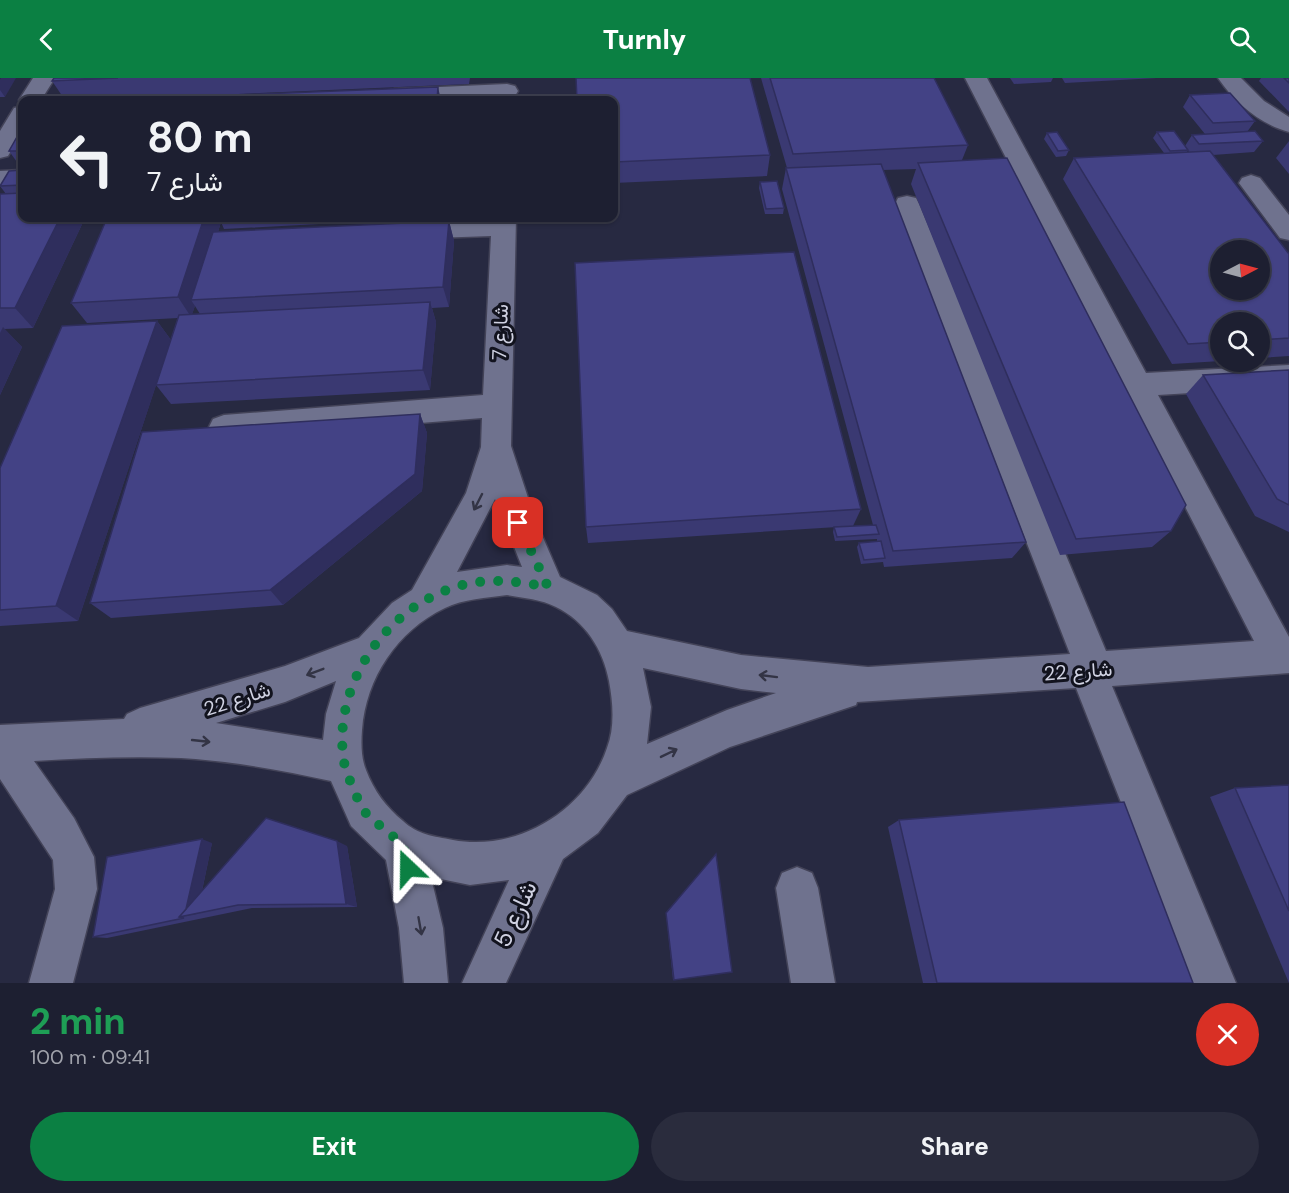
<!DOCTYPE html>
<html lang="en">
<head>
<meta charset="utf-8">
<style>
  body { margin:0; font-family:"DM Sans",Vazirmatn,sans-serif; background:#2a2c3d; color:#f1f3f6; height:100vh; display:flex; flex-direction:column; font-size:22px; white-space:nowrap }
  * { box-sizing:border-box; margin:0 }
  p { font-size:20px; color:#a0a2ab }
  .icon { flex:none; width:33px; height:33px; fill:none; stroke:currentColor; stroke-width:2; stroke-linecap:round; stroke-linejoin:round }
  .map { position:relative; height:905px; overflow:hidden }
  .panel { display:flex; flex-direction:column; background:#1d1f31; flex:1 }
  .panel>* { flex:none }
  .hud { position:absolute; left:18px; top:18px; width:600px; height:126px; border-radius:12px; box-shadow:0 2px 4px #0004,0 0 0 2px #3b3d4d; background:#1d1f31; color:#f1f3f6; overflow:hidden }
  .needle { width:39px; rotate:84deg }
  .controls { position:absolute; left:1210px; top:162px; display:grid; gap:12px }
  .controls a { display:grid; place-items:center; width:60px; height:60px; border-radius:50%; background:#1d1f31; box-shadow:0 2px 4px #0004,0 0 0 2px #3b3d4d; font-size:30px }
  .pin { position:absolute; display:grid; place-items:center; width:51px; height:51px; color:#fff; margin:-26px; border-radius:12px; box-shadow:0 3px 9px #0006 }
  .me { position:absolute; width:66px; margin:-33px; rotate:337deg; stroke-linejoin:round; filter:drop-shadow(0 0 4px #0008) }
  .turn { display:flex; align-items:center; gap:21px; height:126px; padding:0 30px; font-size:27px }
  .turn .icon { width:78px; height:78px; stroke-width:2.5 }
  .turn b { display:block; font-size:42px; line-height:51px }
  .round { display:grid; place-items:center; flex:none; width:63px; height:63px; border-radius:32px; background:#2a2c3d }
  .summary { display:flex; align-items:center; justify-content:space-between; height:102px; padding:0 30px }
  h1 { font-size:36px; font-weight:800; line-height:45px; color:#1e9e55 }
  .button { display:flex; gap:12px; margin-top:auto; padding:12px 30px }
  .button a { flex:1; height:69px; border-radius:36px; background:#0b8043; color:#fff; font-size:24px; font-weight:800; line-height:69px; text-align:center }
  .button a+a { background:#2a2c3d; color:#f1f3f6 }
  header { display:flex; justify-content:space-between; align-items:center; height:78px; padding:0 30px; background:#0b8043; color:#fff; font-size:27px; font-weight:800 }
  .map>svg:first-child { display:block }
</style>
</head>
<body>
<header><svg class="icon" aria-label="back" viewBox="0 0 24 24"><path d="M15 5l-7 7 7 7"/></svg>Turnly<svg class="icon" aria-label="search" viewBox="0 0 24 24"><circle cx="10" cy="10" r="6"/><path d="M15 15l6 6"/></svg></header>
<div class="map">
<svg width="1289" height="905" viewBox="0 0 1289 905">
  <rect width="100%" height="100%" fill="#272941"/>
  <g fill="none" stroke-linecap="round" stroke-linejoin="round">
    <defs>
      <g id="minor">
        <path d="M33 0H55L41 22H22V27L19 22Z"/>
        <path d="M965 0H987L1146 295 1289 287V309L1158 317 1289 559V595L1112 608 1236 905H1192L1076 610 857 624 856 627 730 669 627 717 598 755 563 781 506 905H462L509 802 470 807 431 799 443 850 448 905H404L399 850 386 782 351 748 331 703C281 692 231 683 181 680 132 678 83 680 34 683L74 740 94 779 97 811 73 905H29L55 811 53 782 0 701V647L124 641 127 636 140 630 285 588 359 560 392 525 412 512 466 415 481 369 482 340 224 361 213 357 209 349 213 341 224 337 483 317 491 158 405 161 396 159 392 153 396 147 492 140H516L511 368 535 441 560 499 597 517 612 531 627 553 741 577 868 589 1070 576 895 126 898 120 907 118 916 120 919 126 1106 573 1254 563ZM495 421 522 489 507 487 457 494ZM507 517C523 520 541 521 556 529 585 543 603 571 609 603 613 625 615 649 607 670 586 733 517 774 453 762 433 758 418 757 403 743 386 729 374 713 366 692 361 680 361 665 362 652 366 600 397 553 445 530 463 521 487 520 507 517ZM643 590 741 611 776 615 727 632 647 666 651 629ZM336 603 326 636 323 662 216 645 285 624Z"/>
        <path d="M1218 0H1241L1264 23 1289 39V54C1260 46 1235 25 1218 0Z"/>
        <path d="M507 6 515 8 518 13 515 18 441 22H387L384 18 387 13 395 11Z"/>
        <path d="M22 28V54L8 78 0 80V53L14 30Z"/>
        <path d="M22 92V106L0 107V93Z"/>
        <path d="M1251 97 1260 100 1289 137V162L1280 160 1239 105 1242 100Z"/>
        <path d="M797 789 812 795 818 810 835 905H791L776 810 782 795Z"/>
      </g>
    </defs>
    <use href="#minor" stroke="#434358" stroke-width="3"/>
    <use href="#minor" fill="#6f728e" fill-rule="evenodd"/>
  </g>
  <g fill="#3a3972" fill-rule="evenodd">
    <path d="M0 0 5 19H0Z"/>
    <path d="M54 0H470L469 6 97 22H65L52 3Z"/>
    <path d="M761 0H934L968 67 962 82 1171 453 1152 469 1060 477 911 106 916 91 883 92 1026 464 1012 480 884 489 883 484 861 486 857 469 859 465 877 464V461L835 463 833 454 834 449 873 447 782 111 786 90H787Z"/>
    <path d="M1010 0H1053L1051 4 1014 6Z"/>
    <path d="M1062 0H1157L1065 5Z"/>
    <path d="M1261 0H1289V34L1259 3Z"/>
    <path d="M1190 17 1255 43 1247 54 1263 63 1254 74 1213 77 1289 176V278L1260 280V244H1221V283L1172 286 1063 101 1074 80 1164 75 1153 60 1157 54 1188 72 1187 74H1189L1185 68 1192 57 1205 56 1183 29Z"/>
    <path d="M614 22 770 77 767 98 614 105Z"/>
    <path d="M22 50V91L9 73Z"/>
    <path d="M1047 55 1069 72 1066 78 1056 79 1044 61Z"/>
    <path d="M1289 63V96L1276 80Z"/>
    <path d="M22 92V140H85L33 250 4 251 22 269 0 317V116H6L0 108Z"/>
    <path d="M760 104 784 130 783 136H765L759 110Z"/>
    <path d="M107 140H431L224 151 221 144 218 154 449 143 454 163 449 229 432 230 436 244 430 312 171 326 156 307 78 543 0 548V390L157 243 171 262 178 240 87 245 71 225ZM195 228 200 236H192Z"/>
    <path d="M1289 292V454L1255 438 1186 316 1203 297Z"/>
    <path d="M420 336 427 355 422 413 283 527 111 540 90 525Z"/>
    <path d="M861 431 853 448 588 465 586 449Z"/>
    <path d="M1289 707V905L1210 719 1235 710Z"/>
    <path d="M899 742 1193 905H923L888 749Z"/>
    <path d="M212 765 202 813 347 768 357 829 252 830 107 860 93 859Z"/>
    <path d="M666 835 732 894 673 902Z"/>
  </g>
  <g fill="#2f2e5d">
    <path d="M1 0H16L5 19 0 12V2Z"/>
    <path d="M438 9 441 22H437Z"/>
    <path d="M60 140H85L33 250 15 230Z"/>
    <path d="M204 140H218L221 144 197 222H191L195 228 191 239 178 219Z"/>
    <path d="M449 143 454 163 449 229 443 209Z"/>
    <path d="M430 224 436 244 430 312 423 292Z"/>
    <path d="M157 243 171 262 78 543 56 528Z"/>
    <path d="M3 249 22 269 0 317V255Z"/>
    <path d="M420 336 427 355 422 413 283 527 270 512Z"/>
    <path d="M202 761 212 765 197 836 184 838Z"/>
    <path d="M337 763 347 768 357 829 346 826Z"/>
  </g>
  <g fill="#434285" stroke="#2f2e5d" stroke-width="1.5" fill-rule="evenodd">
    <path d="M54 0H118L52 3Z"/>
    <path d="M576 0H750L770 77 614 84V22H577Z"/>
    <path d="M770 0H934L968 67 793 76Z"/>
    <path d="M1284 0H1289V5Z"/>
    <path d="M438 9 437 22H112Z"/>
    <path d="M1230 15 1255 43 1213 45 1190 17Z"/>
    <path d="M22 50V73H9Z"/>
    <path d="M1174 53 1188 72 1170 73 1157 54Z"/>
    <path d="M1255 53 1263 63 1199 66 1192 57Z"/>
    <path d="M1057 54 1069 72 1058 73 1047 55Z"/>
    <path d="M1210 73 1289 176V260L1260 262V244H1221V264L1188 266 1074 80ZM1221 172H1260V212H1221Z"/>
    <path d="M1007 80 1186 427 1171 453 1076 461 918 85Z"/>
    <path d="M881 86 1026 464 893 473 786 90Z"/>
    <path d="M22 92V107L0 108 9 93Z"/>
    <path d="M777 103 784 130 766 131 760 104Z"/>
    <path d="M22 115V140H60L15 230H0V116Z"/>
    <path d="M107 140H204L178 219 71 225Z"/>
    <path d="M449 143 443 209 191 222 213 154Z"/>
    <path d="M794 174 861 431 586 449 575 185Z"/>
    <path d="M430 224 423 292 156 307 179 237Z"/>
    <path d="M157 243 56 528 0 532V390L62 248Z"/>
    <path d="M1289 292V427L1277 421 1203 297Z"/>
    <path d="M420 336 415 396 270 512 90 525 142 354Z"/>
    <path d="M876 447 879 456 837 459 834 449Z"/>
    <path d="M881 463 885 480 864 482 859 465Z"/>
    <path d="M1289 707V833L1235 710Z"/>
    <path d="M1124 724 1193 905H937L899 742Z"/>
    <path d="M266 740 337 763 346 826 238 827 179 839Z"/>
    <path d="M202 761 186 831 179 839 184 840 93 859 107 779Z"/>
    <path d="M716 776 732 894 674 902 666 835Z"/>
  </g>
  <defs><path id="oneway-shaft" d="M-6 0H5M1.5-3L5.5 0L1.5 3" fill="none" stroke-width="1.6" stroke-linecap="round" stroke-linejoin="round" transform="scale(1.5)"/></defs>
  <g stroke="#333445">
    <use href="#oneway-shaft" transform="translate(478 424) rotate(117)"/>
    <use href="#oneway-shaft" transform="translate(315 594) rotate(159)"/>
    <use href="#oneway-shaft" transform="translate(768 598) rotate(-173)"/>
    <use href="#oneway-shaft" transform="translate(201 663) rotate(6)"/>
    <use href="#oneway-shaft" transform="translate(669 675) rotate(-26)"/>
    <use href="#oneway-shaft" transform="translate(420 848) rotate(80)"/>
  </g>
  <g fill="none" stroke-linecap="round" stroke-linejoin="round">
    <path stroke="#0b8043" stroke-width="10" stroke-dasharray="0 18" d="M408 790C407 784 406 778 404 772 400 760 375 746 365 734 359 726 346 695 344 684 331 606 389 523 467 506 495 500 520 504 548 509L518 445"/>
  </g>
  <g text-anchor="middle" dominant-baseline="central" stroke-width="6" stroke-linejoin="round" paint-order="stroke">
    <g font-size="20" fill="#d0d2e2" stroke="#12131e">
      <text transform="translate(500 254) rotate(-88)">شارع 7</text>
      <text transform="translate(1078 593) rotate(-4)">شارع 22</text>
      <text transform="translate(237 621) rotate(-18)">شارع 22</text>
    </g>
    <g font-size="24" fill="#d0d2e2" stroke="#12131e">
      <text transform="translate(515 836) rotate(-65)">شارع 5</text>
    </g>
  </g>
</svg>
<div class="controls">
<a><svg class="needle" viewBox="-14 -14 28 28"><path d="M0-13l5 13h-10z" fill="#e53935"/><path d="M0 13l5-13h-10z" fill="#a0a2ab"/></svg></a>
<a><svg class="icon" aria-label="search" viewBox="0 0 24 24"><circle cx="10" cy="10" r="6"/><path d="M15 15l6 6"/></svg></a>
</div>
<div class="pin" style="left:518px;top:445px;background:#d93025"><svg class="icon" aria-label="arrive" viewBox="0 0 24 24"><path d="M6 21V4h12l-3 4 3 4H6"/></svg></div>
<svg class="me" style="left:408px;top:790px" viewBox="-20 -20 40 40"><path d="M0-17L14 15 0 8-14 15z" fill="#0b8043" stroke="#fff" stroke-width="4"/></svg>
<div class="hud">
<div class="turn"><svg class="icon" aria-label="left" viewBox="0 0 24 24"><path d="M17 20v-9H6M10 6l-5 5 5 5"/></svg><div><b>80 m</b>شارع 7</div></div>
</div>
</div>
<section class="panel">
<div class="summary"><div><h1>2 min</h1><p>100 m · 09:41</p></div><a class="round" style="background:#d93025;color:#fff"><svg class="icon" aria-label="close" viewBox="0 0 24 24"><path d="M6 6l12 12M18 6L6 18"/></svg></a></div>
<div class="button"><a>Exit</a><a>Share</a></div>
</section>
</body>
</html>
